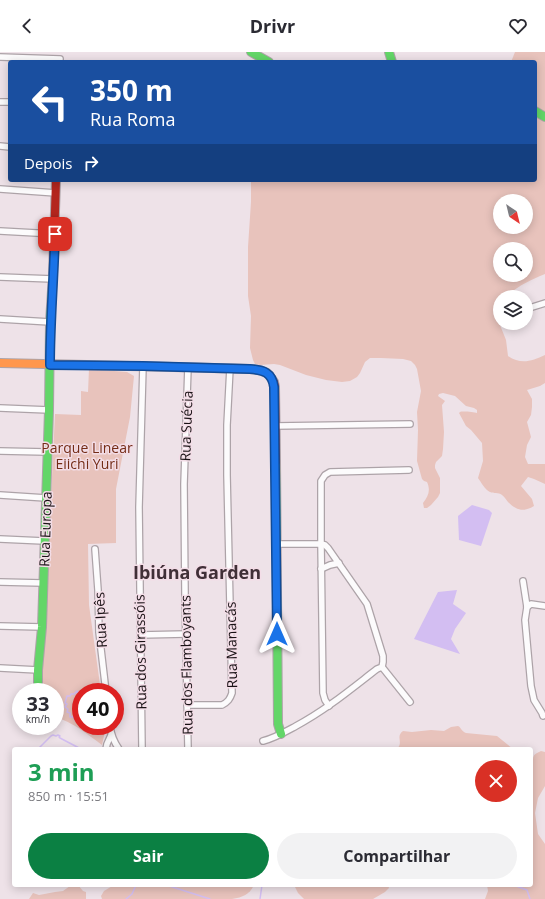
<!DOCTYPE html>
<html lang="pt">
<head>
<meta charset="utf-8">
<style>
  body { margin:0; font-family:"Open Sans",sans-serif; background:#f2f2f3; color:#2b2b33; height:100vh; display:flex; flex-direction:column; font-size:15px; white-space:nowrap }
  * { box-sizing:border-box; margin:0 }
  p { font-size:13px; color:#7c7c81 }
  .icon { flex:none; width:22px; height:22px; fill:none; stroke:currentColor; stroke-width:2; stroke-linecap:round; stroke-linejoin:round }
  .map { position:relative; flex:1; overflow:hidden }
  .sheet { position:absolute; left:12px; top:695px; width:521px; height:140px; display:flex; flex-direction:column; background:#fff; border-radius:4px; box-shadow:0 2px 10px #0003 }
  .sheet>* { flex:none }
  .guide { position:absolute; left:8px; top:8px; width:529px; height:122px; border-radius:4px; box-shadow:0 2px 10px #0003; background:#1a4fa0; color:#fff; overflow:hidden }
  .needle { width:26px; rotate:145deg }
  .tools { position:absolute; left:493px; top:142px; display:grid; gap:8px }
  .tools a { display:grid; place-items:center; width:40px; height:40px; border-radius:50%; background:#fff; box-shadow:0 2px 10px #0003; font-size:20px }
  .speed { position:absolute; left:12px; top:631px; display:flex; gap:8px; font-size:20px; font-weight:700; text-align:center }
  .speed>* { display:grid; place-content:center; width:52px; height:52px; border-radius:50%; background:#fff; box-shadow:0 2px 10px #0003; line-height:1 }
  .speed small { font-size:10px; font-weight:400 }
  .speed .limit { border:6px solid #d22; background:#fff; color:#111 }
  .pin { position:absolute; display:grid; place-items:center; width:34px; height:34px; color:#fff; margin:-17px; border-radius:8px; box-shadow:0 2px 6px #0006 }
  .me { position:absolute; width:44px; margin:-22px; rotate:0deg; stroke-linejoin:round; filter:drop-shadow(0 0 3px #0008) }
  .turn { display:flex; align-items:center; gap:14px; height:84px; padding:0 16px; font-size:18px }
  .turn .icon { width:52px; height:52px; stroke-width:2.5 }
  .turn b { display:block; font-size:28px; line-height:34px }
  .then { display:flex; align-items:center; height:38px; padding:0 16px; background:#0003; gap:8px; font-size:15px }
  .round { display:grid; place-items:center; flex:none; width:42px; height:42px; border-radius:21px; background:#f2f2f3 }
  .summary { display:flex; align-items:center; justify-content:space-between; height:68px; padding:0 16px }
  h1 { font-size:24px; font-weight:700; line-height:30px; color:#1e9e55 }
  .cta { display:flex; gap:8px; margin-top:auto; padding:8px 16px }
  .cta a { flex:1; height:46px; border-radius:24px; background:#0b8043; color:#fff; font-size:16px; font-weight:700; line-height:46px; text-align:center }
  .cta a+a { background:#f2f2f3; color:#2b2b33 }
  header { display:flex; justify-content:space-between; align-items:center; height:52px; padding:0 16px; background:#fff; font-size:18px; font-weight:700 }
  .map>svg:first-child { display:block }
</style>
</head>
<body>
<header><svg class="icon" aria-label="back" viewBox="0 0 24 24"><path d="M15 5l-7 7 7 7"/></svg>Drivr<svg class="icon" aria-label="heart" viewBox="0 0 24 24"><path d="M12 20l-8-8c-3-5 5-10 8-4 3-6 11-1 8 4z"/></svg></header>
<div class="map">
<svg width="545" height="847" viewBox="0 0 545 847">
  <rect width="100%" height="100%" fill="#eee2e8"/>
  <g fill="#e8c3bc" fill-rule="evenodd">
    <path d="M515 0H545V63L535 55V10H511Z"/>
    <path d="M535 63 545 70V222C531 228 517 234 506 245H500V255L498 268 506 288 508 304C521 313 532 309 545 303V331L540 334 527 338 532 347V355L531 363 527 370 531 385 527 393 525 405 528 412H545V432L534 427 528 425 521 434 532 447 534 454C524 460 517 459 508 450 506 448 505 445 502 443 498 440 494 442 490 440 485 438 481 430 478 426L483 409 482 391 471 378 466 374 459 361 460 360C462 359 474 360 477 361V358L474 356 466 354 455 344 443 341 439 342 438 344 445 349 442 353 444 380 443 397 442 404 436 410 435 413V416L440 426V441L438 445 431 453 427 456H424L423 451C428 444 431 439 427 430L424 429 422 427 417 409 418 378 417 360 421 339 417 317 415 313 411 309 403 307 381 306H370L365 310 360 321 357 325 350 329 342 330 326 328 306 323 280 313 274 312 260 313 255 312 253 308 250 296 251 264 248 244V195L251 150V128H535ZM500 149H526V175H500ZM500 197H526V223H500Z"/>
    <path d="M89 317 127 320 134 324 130 365 116 437V491L88 492 89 553 101 640H81V674H104L105 679 102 693C87 682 73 670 55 665V640H44L42 634 55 362 81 363V339L88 340Z"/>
    <path d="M458 674C461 675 461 679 466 681L497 684 513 697H397C404 690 395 685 403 679L412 680 431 678 444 679 451 675Z"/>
    <path d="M541 699 545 700V734L538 746 535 761 538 782 545 792V847H485L488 839 487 833H531V715L533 714C533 704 532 703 541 699Z"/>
    <path d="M78 833 83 839 86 840V847H29L33 841 39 843 55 840 63 839 70 834Z"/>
    <path d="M114 833H254C249 843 243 845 232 847H102L101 844 104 839Z"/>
    <path d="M294 833H388L389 836 385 840 373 847H304L298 841Z"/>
  </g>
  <g fill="#d3bef2">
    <path d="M472 453 489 458 492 461 481 494 459 488 458 464Z"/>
    <path d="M457 538 453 552 466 561 455 577 451 587 460 602 414 587 438 540Z"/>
  </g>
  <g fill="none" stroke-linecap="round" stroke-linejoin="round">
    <g stroke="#d3bef2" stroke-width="1.5">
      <path d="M81 644 77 639 74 642H71L70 644H67L65 651 67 652 65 655 68 657 67 660 70 661V665H74L75 668 76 669 78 668 81 672"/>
      <path d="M88 674 90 676 95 674 96 675H98V674"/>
      <path d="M38 697 51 684 53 683 56 684 58 683 60 684 59 685 60 686 81 697"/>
      <path d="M166 833 210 847"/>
      <path d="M515 833 516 834 527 838 530 847"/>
      <path d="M126 847 132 842 136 833"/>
      <path d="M260 847 262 833"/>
    </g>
    <defs>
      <g id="street">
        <path d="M0 5 60 7"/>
        <path d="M0 50H10"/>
        <path d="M0 94 10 95"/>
        <path d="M0 137 56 141"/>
        <path d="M0 179 55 182"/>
        <path d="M0 225 53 227"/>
        <path d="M526 257 545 251"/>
        <path d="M0 267 50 270"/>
        <path d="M188 315 184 432 185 542 188 697"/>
        <path d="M0 356 49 358"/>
        <path d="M275 374 410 372"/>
        <path d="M0 399 47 400"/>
        <path d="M0 443 46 446"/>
        <path d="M0 487 44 489"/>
        <path d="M95 497 98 538 99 580 106 640"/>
        <path d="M321 517 330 513 339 511"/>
        <path d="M523 529 527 555 525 568 531 634 534 648 542 661 543 664"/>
        <path d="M0 530 43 531"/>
        <path d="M527 555 531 552 545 554"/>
        <path d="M0 574 42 575"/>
        <path d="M140 583 186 582"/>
        <path d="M382 615 410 650"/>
        <path d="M0 616 38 618"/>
        <path d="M187 653H222C228 650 230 647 232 641L227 423V373L230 316"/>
        <path d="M329 654 325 648 323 641 321 492V429L325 423 330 420 409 418"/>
        <path d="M110 674C111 683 114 690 119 697"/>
        <path d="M263 689C275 686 285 680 296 674 326 658 351 637 377 617L382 615 383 610V604L367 552 328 496 325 493 321 492H277"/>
        <path d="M106 697 107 692 111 683"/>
        <path d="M142 697 139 455 143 314"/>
      </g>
      <g id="fast">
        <path d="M251 0 269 10"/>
        <path d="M389 0 392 10"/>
        <path d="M535 59 545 65"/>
        <path d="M276 410 278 672 281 682"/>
        <path d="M36 640 38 633V618L42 575 49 358 50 270 53 222"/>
      </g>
      <path id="slow" d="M0 311 173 315"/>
      <g id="jam">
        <path d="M53 222 56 128"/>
        <path d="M173 315 250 317 259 318 267 321 269 323 274 330 275 335 276 410"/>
      </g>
    </defs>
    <use href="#street" stroke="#ada3a8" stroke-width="8"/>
    <use href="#fast" stroke="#ada3a8" stroke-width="10"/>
    <use href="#slow" stroke="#ada3a8" stroke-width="10"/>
    <use href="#jam" stroke="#ada3a8" stroke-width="10"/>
    <use href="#street" stroke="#fcfbfc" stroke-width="5.5"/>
    <use href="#fast" stroke="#63d668" stroke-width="8"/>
    <use href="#slow" stroke="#ff974d" stroke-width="8"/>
    <use href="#jam" stroke="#b3261e" stroke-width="8"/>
  </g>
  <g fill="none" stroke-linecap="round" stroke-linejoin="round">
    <defs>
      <path id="route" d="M55 182C54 225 50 269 50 313L143 314 250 317C263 318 272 320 274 335L277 582"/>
    </defs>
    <use href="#route" stroke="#114b97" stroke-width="10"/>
    <use href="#route" stroke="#1a73e8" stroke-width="7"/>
  </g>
  <g text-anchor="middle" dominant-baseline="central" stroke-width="3" stroke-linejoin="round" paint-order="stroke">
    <g font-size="14" fill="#191215" stroke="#f3dde7">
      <text transform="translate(186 374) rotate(-88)">Rua Suécia</text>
      <text transform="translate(45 477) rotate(-88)">Rua Europa</text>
      <text transform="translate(100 568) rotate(-93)">Rua Ipês</text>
      <text transform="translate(231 593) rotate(-91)">Rua Manacás</text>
      <text transform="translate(140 600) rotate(-91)">Rua dos Girassóis</text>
      <text transform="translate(186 613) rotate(-91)">Rua dos Flamboyants</text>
    </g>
    <g font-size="14" fill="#742c16" stroke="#f3dde7">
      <text x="87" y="395">Parque Linear<tspan x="87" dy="16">Eiichi Yuri</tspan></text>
    </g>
    <g font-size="18" font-weight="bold" fill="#402f37" stroke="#f3dde7">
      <text x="197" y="520">Ibiúna Garden</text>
    </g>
  </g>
</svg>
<div class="tools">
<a><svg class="needle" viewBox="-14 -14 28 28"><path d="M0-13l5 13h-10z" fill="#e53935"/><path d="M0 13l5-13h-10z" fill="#7c7c81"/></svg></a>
<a><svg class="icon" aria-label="search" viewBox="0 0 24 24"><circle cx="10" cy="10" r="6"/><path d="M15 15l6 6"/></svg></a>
<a><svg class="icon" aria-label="layers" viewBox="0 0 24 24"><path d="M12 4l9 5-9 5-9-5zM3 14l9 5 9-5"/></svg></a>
</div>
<div class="speed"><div>33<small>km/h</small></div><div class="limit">40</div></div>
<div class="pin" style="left:55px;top:182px;background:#d93025"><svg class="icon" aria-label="arrive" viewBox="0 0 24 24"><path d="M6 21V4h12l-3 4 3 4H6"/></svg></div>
<svg class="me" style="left:277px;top:582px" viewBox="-20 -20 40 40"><path d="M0-17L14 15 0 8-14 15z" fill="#1a73e8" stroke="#fff" stroke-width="4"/></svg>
<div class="guide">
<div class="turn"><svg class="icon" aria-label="left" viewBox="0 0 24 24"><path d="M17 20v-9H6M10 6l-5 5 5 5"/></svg><div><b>350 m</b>Rua Roma</div></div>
<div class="then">Depois<svg class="icon" aria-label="right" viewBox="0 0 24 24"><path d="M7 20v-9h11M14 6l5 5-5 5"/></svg></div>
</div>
<section class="sheet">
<div class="summary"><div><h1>3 min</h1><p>850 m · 15:51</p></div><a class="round" style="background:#d93025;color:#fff"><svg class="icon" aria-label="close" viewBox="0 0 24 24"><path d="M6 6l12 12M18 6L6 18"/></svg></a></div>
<div class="cta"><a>Sair</a><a>Compartilhar</a></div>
</section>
</div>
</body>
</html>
